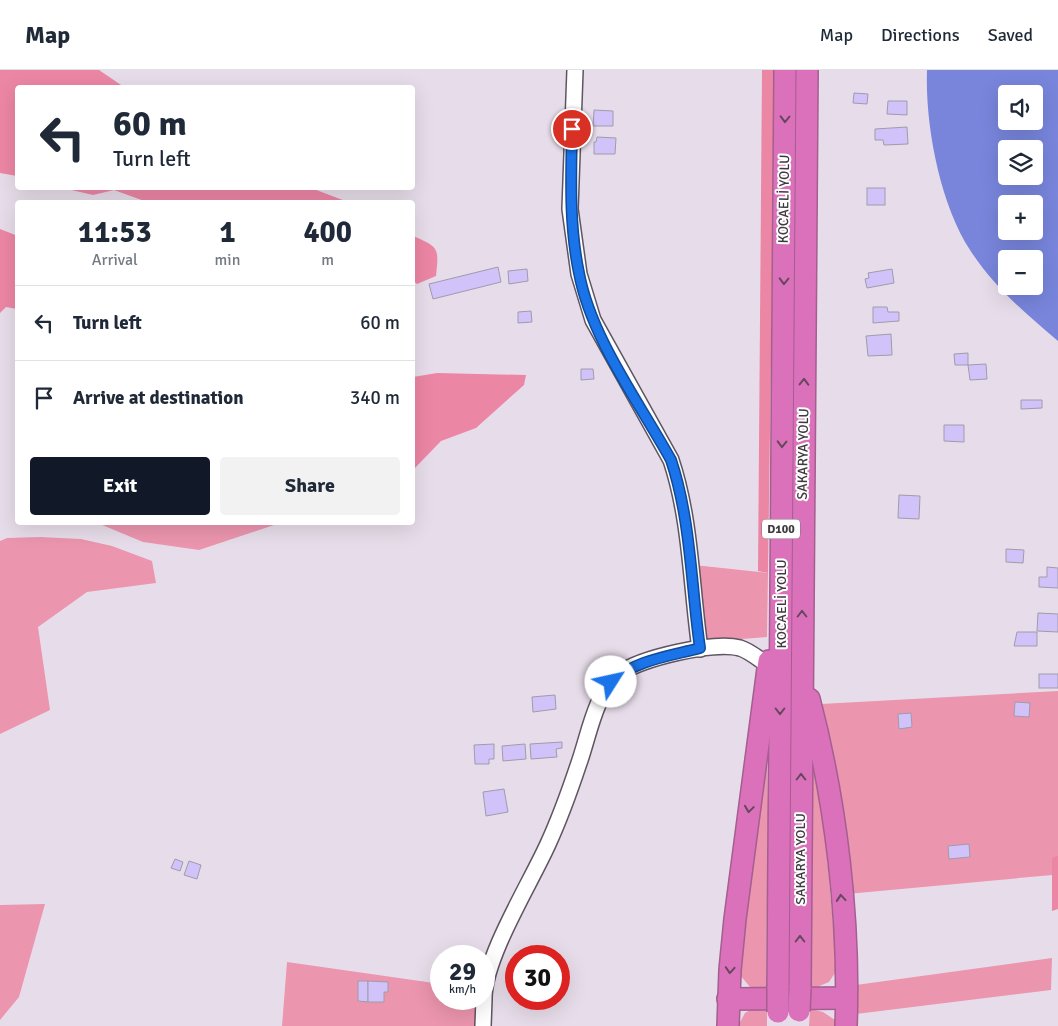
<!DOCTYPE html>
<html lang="en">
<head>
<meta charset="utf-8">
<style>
  body { margin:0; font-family:Signika,sans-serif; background:#f2f2f3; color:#1f2937; height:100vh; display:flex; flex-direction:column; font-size:19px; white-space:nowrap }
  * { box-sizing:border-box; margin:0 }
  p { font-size:16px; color:#747a83 }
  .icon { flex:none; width:28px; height:28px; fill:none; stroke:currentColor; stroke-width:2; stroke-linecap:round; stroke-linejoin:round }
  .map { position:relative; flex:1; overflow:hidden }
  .sheet { position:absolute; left:15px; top:130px; width:400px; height:325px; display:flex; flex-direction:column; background:#fff; border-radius:5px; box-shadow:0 5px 20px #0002 }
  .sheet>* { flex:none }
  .hud { position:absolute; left:15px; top:15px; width:400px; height:105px; border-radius:5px; box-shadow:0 5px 20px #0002; background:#fff; color:#1f2937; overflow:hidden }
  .fabs { position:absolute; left:998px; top:15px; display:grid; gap:10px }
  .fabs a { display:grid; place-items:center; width:45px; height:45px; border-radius:5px; background:#fff; box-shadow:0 5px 20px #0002; font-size:25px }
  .speed { position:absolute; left:430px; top:875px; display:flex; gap:10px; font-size:25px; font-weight:700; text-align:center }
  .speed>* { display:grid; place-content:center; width:65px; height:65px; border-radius:50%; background:#fff; box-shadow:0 5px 20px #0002; line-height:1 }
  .speed small { font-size:12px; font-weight:400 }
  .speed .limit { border:8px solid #d22; background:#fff; color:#111 }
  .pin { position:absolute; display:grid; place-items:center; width:42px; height:42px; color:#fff; margin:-21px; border:2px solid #fff; border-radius:50%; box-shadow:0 1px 5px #0007 }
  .me { position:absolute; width:55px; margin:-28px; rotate:55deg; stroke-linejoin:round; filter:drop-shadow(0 0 4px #0008) }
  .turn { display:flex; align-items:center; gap:18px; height:105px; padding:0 15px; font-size:22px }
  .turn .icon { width:65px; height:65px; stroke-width:2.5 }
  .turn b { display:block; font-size:35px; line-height:42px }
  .eta { display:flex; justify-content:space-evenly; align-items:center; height:85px; text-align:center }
  .eta b { font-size:30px; font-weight:800; line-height:35px }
  .primary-button { display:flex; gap:10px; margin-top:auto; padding:10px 15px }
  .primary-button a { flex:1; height:58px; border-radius:5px; background:#111827; color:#fff; font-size:20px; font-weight:800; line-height:58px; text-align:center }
  .primary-button a+a { background:#f2f2f3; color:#1f2937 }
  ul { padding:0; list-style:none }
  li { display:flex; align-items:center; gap:15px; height:75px; padding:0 15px; border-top:1px solid #e0e1e3 }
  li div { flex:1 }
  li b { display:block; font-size:19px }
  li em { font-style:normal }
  header { display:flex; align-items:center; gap:30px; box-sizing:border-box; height:70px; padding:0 25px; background:#fff; border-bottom:1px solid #e0e1e3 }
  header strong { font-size:24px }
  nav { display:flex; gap:28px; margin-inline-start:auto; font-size:18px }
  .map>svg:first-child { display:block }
</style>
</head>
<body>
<header>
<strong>Map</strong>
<nav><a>Map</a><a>Directions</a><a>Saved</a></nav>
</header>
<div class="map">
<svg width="1058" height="956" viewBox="0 0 1058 956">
  <rect width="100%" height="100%" fill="#e7ddea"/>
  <g fill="#eb95ae">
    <path d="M95 452H280V453L199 480 143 472Z"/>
    <path d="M40 467 81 469 112 476 152 491 156 513 87 522 38 557 50 640 0 664V471L7 468Z"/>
    <path d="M694 495 768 503 767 567 705 572Z"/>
    <path d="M1058 621V785L1052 789V805L847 824 821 634Z"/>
    <path d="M766 632 768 744 766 920 750 917 740 905Z"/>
    <path d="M813 687 825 763 837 900 829 912 810 920Z"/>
    <path d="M45 834 19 927 0 950V835Z"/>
    <path d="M1052 888 1051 920 856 944V915Z"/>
    <path d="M287 892 441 914V929H479L477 956H282Z"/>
    <path d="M755 937H767V956H738L745 943Z"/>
    <path d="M810 939 823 942 835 950 837 956H809Z"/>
  </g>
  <g fill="#ec86a5">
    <path d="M0 0H99L124 17 18 18 17 106 0 103Z"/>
    <path d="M762 0H775L768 503 758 501Z"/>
    <path d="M63 118H311L348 132H147L114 120 93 125Z"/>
    <path d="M0 159 18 166 17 239 6 237 0 243Z"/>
    <path d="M413 166C439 177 439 178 436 206L417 214 413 211Z"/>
    <path d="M437 303 526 305 524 315 476 358 441 371 413 400V307Z"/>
    <path d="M1058 785V839L1052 841V788Z"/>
  </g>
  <path fill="#7885db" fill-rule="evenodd" d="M927 0H1058V271C1026 244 993 216 970 180 940 133 925 56 927 0ZM1006 24H1034V51H1006ZM1006 79H1034V106H1006ZM1006 134H1034V161H1006ZM1006 189H1034V216H1006Z"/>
  <g fill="#d1c2f9" stroke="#9f9caa">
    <path d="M854 23 868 24 867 34 853 33Z"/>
    <path d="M888 31H907V45L887 44Z"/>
    <path d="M594 40 613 41V56H593Z"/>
    <path d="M907 57 908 74 884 75 883 70H875V59Z"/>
    <path d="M597 67 616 68 615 84H594V72H596Z"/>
    <rect x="867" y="118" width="18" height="17"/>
    <path d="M498 197 501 212 433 229 429 214Z"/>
    <path d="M527 199 528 211 509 214 508 201Z"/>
    <path d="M892 199 894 213 867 218 865 209 869 208 868 203Z"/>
    <path d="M873 237H887L888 242H899V251L873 253Z"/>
    <path d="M531 241 532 252 518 253V242Z"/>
    <path d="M891 264 892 285 868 286 866 266Z"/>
    <path d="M968 283V295H955L954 284Z"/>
    <path d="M986 294 987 309 970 310 968 295Z"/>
    <path d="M581 299H593L594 309 581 310Z"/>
    <path d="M1021 330H1042V338L1021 339Z"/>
    <path d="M944 355H964V372L944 371Z"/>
    <path d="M899 425 920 426 919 449 898 448Z"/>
    <path d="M1006 479 1024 480 1023 493 1006 492Z"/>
    <path d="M1047 497 1058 498V518L1039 517V507H1047Z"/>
    <path d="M1038 543 1058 544V562L1037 561Z"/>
    <path d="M1017 562H1037V576H1014Z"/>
    <rect x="1039" y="604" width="19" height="14"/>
    <path d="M555 625 556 639 533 642 532 627Z"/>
    <path d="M1015 632 1030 633 1029 647 1014 646Z"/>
    <path d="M911 643 912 657 899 659 898 644Z"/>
    <path d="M562 672V678L556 679 557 687 531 689 530 674Z"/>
    <path d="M494 674V689H489V694H475L474 675Z"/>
    <path d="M525 674 526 689 503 691 502 676Z"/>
    <path d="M504 719 508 742 486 746 483 722Z"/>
    <path d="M969 774 970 787 949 789 948 776Z"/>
    <path d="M175 789 183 792 180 801 171 798Z"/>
    <path d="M189 791 201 795 197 809 184 805Z"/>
    <path d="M358 911H368V932L358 931Z"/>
    <path d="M368 911 388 912V922H384V932H368Z"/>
  </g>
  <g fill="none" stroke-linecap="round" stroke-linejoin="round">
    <defs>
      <g id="minor">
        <path d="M575 0 570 139 579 204 593 250 671 390C691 450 691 516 700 579"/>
        <path d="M484 927C485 886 530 814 548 774 560 748 570 720 579 693 589 665 595 624 619 604 640 588 714 571 740 578 750 581 760 590 769 596"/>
        <path d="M483 956 484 929"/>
      </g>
      <g id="highway">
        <path d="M809 629C836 732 850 849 846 956"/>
        <path d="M778 918 785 0"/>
        <path d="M800 918 807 0"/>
        <path d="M728 929 846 928"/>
        <path d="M728 956 730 900 735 849 769 591"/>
      </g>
    </defs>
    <use href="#minor" stroke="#5e5560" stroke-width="18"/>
    <use href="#highway" stroke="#a45e8f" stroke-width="24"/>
    <use href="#minor" stroke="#fff" stroke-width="15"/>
    <use href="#highway" stroke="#db71ba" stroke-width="21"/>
    <defs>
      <g id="highway-bridge">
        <path d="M799 941 800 918"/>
        <path d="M778 942V918"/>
      </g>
    </defs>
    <use href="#highway-bridge" stroke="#a45e8f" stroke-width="24" stroke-linecap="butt"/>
    <use href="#highway-bridge" stroke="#db71ba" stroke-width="21"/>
  </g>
  <defs><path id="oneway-chevron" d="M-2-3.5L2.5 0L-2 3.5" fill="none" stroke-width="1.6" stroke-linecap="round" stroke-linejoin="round" transform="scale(1.25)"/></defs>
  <g stroke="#65485e">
    <use href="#oneway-chevron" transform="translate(785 49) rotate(91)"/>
    <use href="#oneway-chevron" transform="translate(784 211) rotate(91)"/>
    <use href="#oneway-chevron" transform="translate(804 312) rotate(-89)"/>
    <use href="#oneway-chevron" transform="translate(782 374) rotate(91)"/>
    <use href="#oneway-chevron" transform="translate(802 544) rotate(-90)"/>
    <use href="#oneway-chevron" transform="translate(780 641) rotate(90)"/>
    <use href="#oneway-chevron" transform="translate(801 707) rotate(-90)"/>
    <use href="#oneway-chevron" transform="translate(749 739) rotate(98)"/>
    <use href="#oneway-chevron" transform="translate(841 828) rotate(-95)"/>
    <use href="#oneway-chevron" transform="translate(800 869) rotate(-90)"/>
    <use href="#oneway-chevron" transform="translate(730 900) rotate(94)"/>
  </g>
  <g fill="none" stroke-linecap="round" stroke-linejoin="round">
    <defs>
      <path id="route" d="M572 59C571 107 569 155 579 203 591 268 639 332 671 390 691 450 691 516 700 578 670 586 635 590 611 612"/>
    </defs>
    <use href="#route" stroke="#114b97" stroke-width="12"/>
    <use href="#route" stroke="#1a73e8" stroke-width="9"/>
  </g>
  <g text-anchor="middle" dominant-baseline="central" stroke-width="4" stroke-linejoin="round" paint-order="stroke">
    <rect fill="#fff" stroke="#787579" stroke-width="1" x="762" y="449.5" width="38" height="19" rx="4"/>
    <g font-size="12" font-weight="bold" fill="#3e3a3f">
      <text x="781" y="459">D100</text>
    </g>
    <g font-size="14" fill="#3e3a3f" stroke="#fff">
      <text transform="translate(784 129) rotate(-89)">KOCAELİ YOLU</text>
      <text transform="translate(803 384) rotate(-89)">SAKARYA YOLU</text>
      <text transform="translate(781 534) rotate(-90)">KOCAELİ YOLU</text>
      <text transform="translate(800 789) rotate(-90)">SAKARYA YOLU</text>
    </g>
  </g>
</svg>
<div class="fabs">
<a><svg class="icon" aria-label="sound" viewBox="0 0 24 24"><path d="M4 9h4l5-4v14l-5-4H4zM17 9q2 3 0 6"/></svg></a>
<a><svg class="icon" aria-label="layers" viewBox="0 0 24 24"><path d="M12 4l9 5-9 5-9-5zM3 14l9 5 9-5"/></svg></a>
<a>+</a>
<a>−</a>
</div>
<div class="speed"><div>29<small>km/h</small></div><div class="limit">30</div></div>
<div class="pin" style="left:572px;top:59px;background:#d93025"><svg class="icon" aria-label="arrive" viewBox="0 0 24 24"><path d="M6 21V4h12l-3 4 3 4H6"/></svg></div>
<svg class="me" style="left:611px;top:612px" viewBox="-20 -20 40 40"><circle r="19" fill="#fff"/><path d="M0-13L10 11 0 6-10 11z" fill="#1a73e8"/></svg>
<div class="hud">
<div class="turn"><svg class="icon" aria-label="left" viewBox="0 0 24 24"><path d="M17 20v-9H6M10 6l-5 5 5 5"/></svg><div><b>60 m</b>Turn left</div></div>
</div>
<section class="sheet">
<div class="eta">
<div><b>11:53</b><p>Arrival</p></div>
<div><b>1</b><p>min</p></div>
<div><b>400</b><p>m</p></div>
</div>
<ul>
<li><svg class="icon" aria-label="left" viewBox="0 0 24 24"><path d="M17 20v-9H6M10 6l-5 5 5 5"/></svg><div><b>Turn left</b></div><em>60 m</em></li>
<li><svg class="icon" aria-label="arrive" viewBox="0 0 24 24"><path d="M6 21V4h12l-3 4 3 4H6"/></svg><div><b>Arrive at destination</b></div><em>340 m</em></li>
</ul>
<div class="primary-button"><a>Exit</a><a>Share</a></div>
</section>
</div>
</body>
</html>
